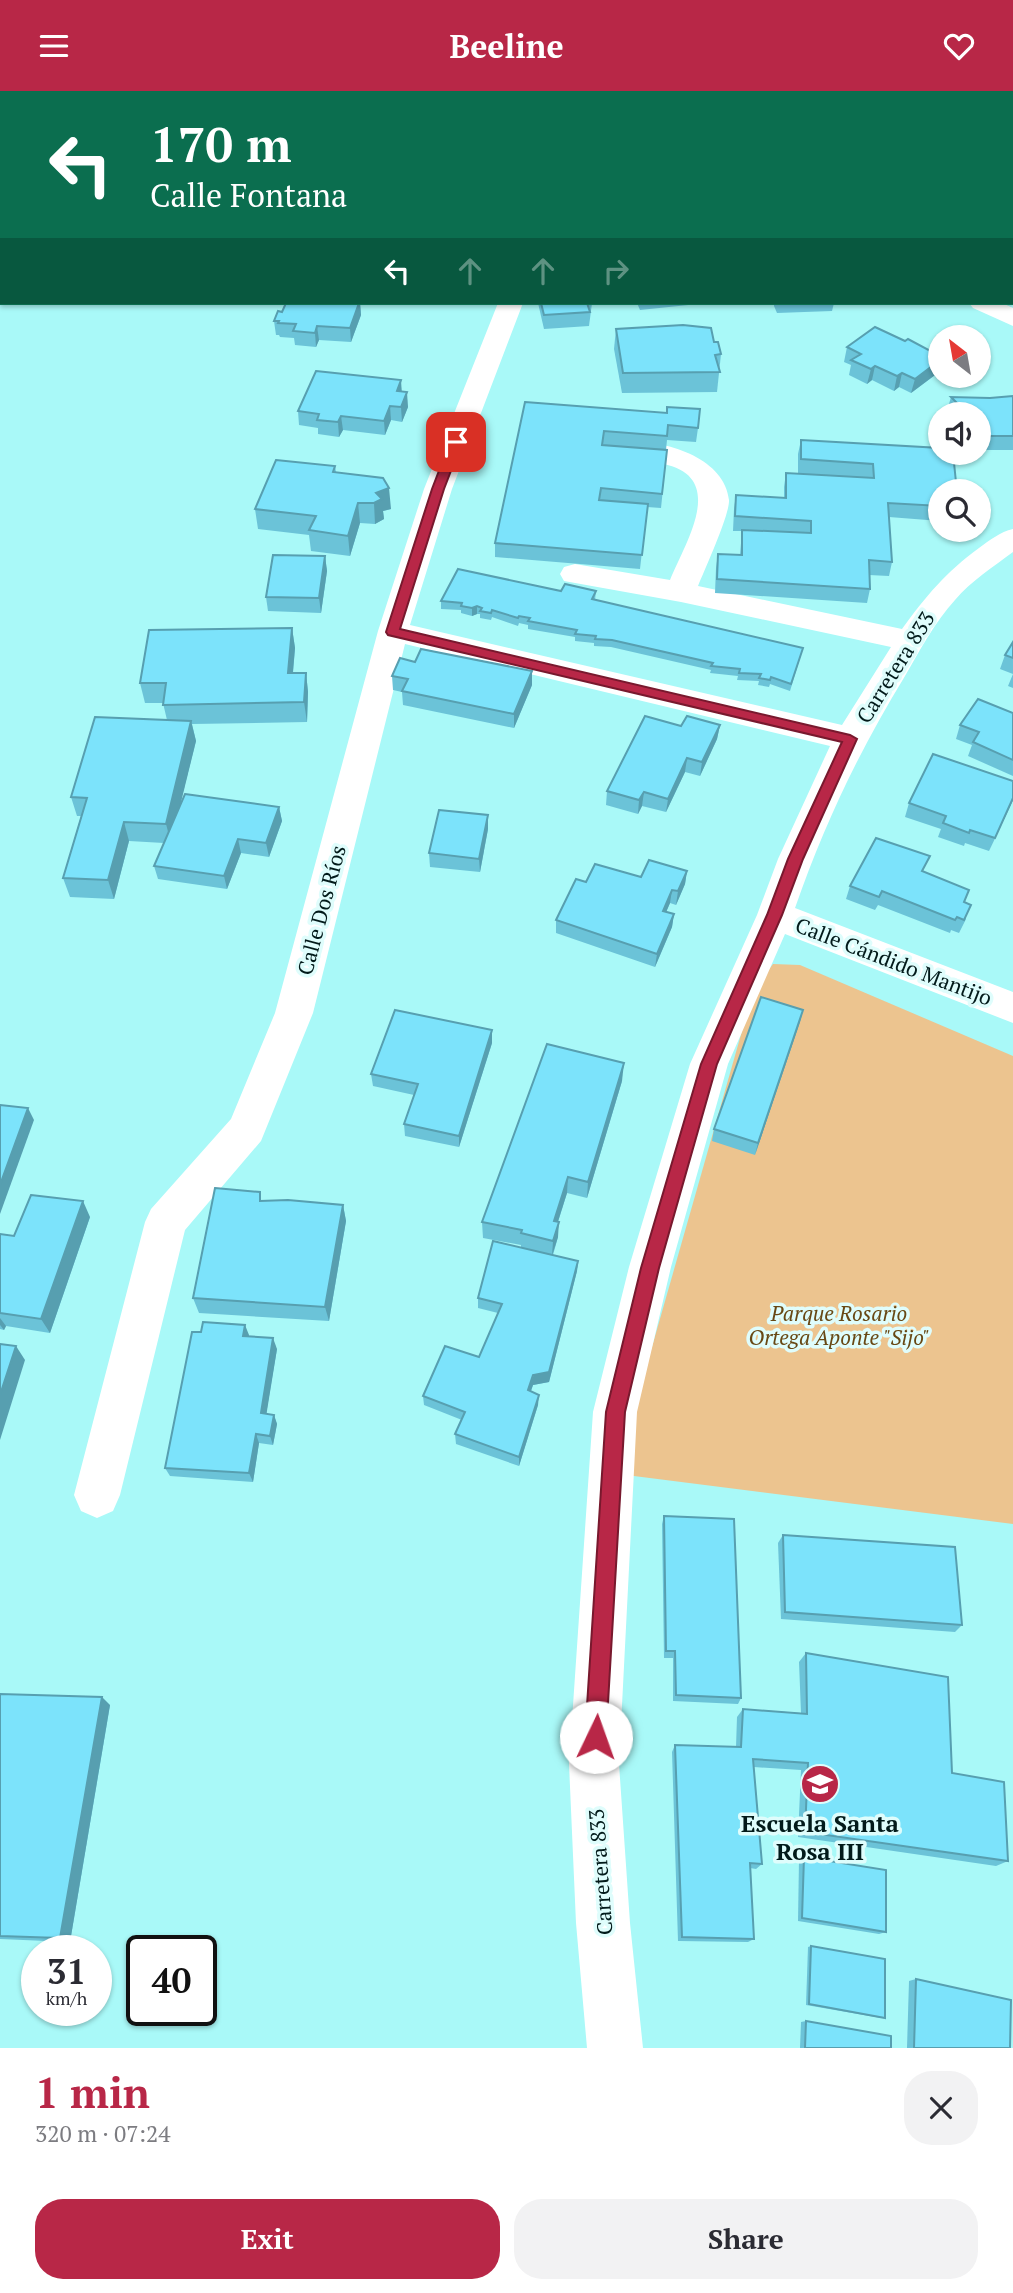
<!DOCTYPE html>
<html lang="en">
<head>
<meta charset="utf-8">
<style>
  body { margin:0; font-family:"PT Serif",serif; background:#f2f2f3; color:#2b2b33; height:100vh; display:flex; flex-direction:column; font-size:26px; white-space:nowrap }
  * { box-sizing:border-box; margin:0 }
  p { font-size:23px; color:#7c7c81 }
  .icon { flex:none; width:38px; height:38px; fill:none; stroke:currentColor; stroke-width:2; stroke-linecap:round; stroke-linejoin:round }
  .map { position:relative; height:1957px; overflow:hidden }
  .panel { display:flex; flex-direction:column; background:#fff; flex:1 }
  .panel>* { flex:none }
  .top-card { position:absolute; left:0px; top:0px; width:1013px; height:214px; box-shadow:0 2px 5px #0004; background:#0b6e4f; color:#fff; overflow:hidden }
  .needle { width:46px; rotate:329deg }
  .controls { position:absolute; left:928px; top:234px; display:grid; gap:14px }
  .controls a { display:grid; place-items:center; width:63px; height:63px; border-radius:50%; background:#fff; box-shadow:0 2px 5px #0004; font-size:35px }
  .speed { position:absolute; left:21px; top:1844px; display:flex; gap:14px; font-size:35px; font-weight:700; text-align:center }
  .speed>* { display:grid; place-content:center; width:91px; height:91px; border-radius:50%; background:#fff; box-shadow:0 2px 5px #0004; line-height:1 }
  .speed small { font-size:18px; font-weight:400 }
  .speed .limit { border:4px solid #111; border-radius:10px; background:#fff; color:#111 }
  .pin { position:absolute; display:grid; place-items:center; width:60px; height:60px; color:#fff; margin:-30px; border-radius:14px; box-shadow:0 4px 10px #0006 }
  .me { position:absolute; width:77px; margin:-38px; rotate:3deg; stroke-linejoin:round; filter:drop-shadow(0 0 5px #0008) }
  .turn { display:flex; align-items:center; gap:24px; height:147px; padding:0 35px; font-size:32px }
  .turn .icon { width:91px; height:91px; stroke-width:2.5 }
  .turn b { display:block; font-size:49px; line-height:60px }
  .lanes { display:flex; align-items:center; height:66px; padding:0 35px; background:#0003; justify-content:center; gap:35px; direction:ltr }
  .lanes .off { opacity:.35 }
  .round { display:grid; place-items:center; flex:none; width:74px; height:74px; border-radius:28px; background:#f2f2f3 }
  .head { display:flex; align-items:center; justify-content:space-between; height:119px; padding:0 35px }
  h1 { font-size:42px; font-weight:700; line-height:52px; color:#b82747 }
  .button { display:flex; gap:14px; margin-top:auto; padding:14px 35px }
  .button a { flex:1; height:80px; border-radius:28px; background:#b82747; color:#fff; font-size:28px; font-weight:700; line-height:80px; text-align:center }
  .button a+a { background:#f2f2f3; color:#2b2b33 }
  header { display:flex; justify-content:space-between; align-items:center; height:91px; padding:0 35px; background:#b82747; color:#fff; font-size:32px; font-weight:700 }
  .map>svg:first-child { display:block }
</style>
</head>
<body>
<header><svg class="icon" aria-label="menu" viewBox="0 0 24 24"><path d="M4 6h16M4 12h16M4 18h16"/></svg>Beeline<svg class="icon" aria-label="heart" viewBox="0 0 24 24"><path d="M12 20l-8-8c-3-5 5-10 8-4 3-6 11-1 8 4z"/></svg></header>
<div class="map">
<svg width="1013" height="1957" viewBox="0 0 1013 1957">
  <rect width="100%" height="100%" fill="#a9f9f8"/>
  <g fill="#ecc48f">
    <path d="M0 0H526L530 2H2V40Z"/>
    <path d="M773 873 800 874 1013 965V1433L626 1384 630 1333 754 898Z"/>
  </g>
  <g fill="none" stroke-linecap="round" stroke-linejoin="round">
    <g fill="#79a9e4" fill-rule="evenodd">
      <rect x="0" y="75" width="2" height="30"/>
      <rect x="1012" y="91" width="1" height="30"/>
    </g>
    <g fill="#fff" fill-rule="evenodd">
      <path d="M945 0H967L943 2Z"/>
      <path d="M498 212H523L452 398 410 534 842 634 891 556 681 511 564 490 560 483 564 476 575 473 670 489C685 452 728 387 664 373 645 368 625 370 605 365L601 359 605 353C645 343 724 360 729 409 730 423 705 478 698 495L902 538C926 505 946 481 979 457 990 449 1000 441 1013 438V461C993 476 971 490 955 509 935 531 920 559 905 585 859 660 824 734 795 817L1013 901V932L785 843 728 973 671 1176 637 1321 619 1673 630 1832 643 1957H587L576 1832 569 1673 593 1321 629 1176 690 973 757 824 778 768 830 655 405 553 313 922 261 1050 185 1139 120 1404 113 1420 97 1427 81 1420 74 1404 145 1131 151 1118 231 1028 275 922 378 540 424 398Z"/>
      <path d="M969 212H1002L1013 217V235L973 217Z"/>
    </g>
  </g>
  <g fill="#6bc3d8">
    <path d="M286 212H360L361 224 351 251 319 249 316 256 295 254 294 247 280 246 279 244H276L274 230 282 221Z"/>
    <path d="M538 212H592L589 235 544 238Z"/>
    <path d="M637 212H698V213L640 219Z"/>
    <path d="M774 212H834L832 220 777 222 774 215Z"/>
    <path d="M616 238 714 251 721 263 717 301 622 302 614 258Z"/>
    <path d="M847 256 939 281 911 302 899 296 894 300 872 289 867 293 849 284 851 274 844 271Z"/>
    <path d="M402 301 408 316 402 331 391 329 385 344 343 339 339 346 318 343V337L299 334 298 320Z"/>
    <path d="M1013 305V359H986L978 352V324H951L947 320 951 306 990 307Z"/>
    <path d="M525 311 698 337 696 351 667 349 666 359H667L661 417 647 416 640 478 495 466V452Z"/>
    <path d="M801 349 940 357V430L889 426 892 471 889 485 869 484 870 498 867 512 715 502 716 477 718 463 740 464 742 440H733L734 418 736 404 784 407V396L786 382H798V363Z"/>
    <path d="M335 375 336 381 391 418 383 420 384 428 375 433 360 432 350 465 311 460 309 444 258 438 255 418Z"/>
    <path d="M325 465 327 480 321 522 268 520 266 506Z"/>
    <path d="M561 500H596L595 509 801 564 790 600 770 593 769 596 758 594 759 590 737 589 738 585 710 582 711 579 611 556 594 555V552L575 550V546L528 538V534L519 532 518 535 492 526 491 529 480 527V523H477L472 525 461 522V519L441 518V510Z"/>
    <path d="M292 537 295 557 293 582H306L308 601 307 631 192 633 196 650 180 713 279 716 282 730 269 766 241 762 227 798 158 788 154 775 164 752 129 750 114 808 70 806 63 787 81 725H77L71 706 167 629 163 612H145L140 592Z"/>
    <path d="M1013 551V597L1008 595 1013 583 1000 578 1005 564Z"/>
    <path d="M532 580V594L514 637 403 614 402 601 393 599 392 585Z"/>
    <path d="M1013 622V685L968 665 972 654 956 648 960 634Z"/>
    <path d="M720 634 717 648 700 685 685 681 666 721 642 715 638 723 606 714 607 700 681 635Z"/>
    <path d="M1013 690V709L989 760 965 752 964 755 938 746 941 738 905 726 909 712Z"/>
    <path d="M488 738 480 781 430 776 429 762Z"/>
    <path d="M687 780 685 793 676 814 670 812 666 821 674 823 672 836 655 876 556 842V829L586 791 641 786Z"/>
    <path d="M924 781 969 799 964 812 966 828 959 842 951 839 950 842 878 814 875 819 846 808 850 795Z"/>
    <path d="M803 919 755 1064 712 1050 714 1038Z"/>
    <path d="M492 952 459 1056 405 1045 404 1033 414 1004 373 995 371 983Z"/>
    <path d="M622 990 587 1107 567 1102 558 1131V1146L553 1164 578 1170 577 1180 549 1291 533 1294 531 1300 538 1314 519 1375 456 1353 455 1343 462 1329 424 1314 423 1305 479 1266 498 1222 478 1217V1207L521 1157V1154L483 1147 482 1131Z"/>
    <path d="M263 1110 343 1114 346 1130 329 1230 199 1222 193 1207Z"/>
    <path d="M90 1126 50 1242 6 1235 4 1239 0 1238V1143L14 1145Z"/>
    <path d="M249 1244 248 1246 277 1258 266 1323 274 1324 277 1333 273 1354 259 1352 253 1391 170 1385 165 1377Z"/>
    <path d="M664 1425 741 1607 738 1613 673 1610V1567H664L662 1433Z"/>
    <path d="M783 1444 962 1534 955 1541 781 1528 778 1452Z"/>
    <path d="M806 1562 952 1682 1008 1770 996 1775 798 1746 801 1679 754 1676 762 1773 756 1778 750 1777 754 1848 748 1851 678 1850 672 1661 675 1654 736 1656 737 1626 743 1618 801 1622 799 1571Z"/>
    <path d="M0 1603 110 1614 70 1851 0 1848Z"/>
    <path d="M804 1766 886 1841 879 1843 798 1830 799 1769Z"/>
    <path d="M811 1855 885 1927H881L806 1914 808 1856Z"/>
    <path d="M916 1888 1010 1957H907L909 1890Z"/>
    <path d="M806 1930 891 1957H800L801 1931Z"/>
  </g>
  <g fill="#579fb0">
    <path d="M359 212H360L361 224 351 251 350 237Z"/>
    <path d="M317 235 319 249 316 256 315 242Z"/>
    <path d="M940 269 939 281 911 302 915 288Z"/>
    <path d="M875 275 872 289 867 293 871 278Z"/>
    <path d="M902 282 899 296 894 300 897 285Z"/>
    <path d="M401 289 402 304 397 300Z"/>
    <path d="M407 301 408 316 402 331 401 316Z"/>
    <path d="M390 315 391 329 385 344 384 330Z"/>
    <path d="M341 325 343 339 339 346 338 331Z"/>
    <path d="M389 397 391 418 383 420 384 428 375 433 374 412 376 402Z"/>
    <path d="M358 412 360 432 350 465 348 445Z"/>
    <path d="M325 465 327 480 321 522 319 507Z"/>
    <path d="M477 515V523L472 525V517Z"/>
    <path d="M292 537 295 557 291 602 288 582Z"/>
    <path d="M532 580V594L514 637V623Z"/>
    <path d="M306 582 308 601 307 631 304 611Z"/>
    <path d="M191 630 196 650 171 752 166 733Z"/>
    <path d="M720 634 717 648 700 685 702 671Z"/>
    <path d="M687 667 685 681 666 721 668 708Z"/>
    <path d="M644 701 642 715 638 723 639 709Z"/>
    <path d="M1013 707V709L989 760 995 747Z"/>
    <path d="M279 716 282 730 269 766 266 752Z"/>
    <path d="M488 724V738L480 781 479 768Z"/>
    <path d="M124 731 129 750 114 808 108 789Z"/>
    <path d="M238 748 241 762 227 798 224 785Z"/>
    <path d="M687 780 685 793 676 814 678 800Z"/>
    <path d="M672 799 670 812 661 833 663 820Z"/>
    <path d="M674 823 672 836 655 876 657 863Z"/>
    <path d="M803 919 800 931 755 1064 758 1052Z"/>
    <path d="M492 939V952L459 1056V1045Z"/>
    <path d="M624 972 622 990 587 1107 588 1091Z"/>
    <path d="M28 1017 34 1029 0 1123V1094Z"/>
    <path d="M568 1086 567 1102 553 1146 554 1130Z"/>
    <path d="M83 1110 90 1126 50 1242 41 1228Z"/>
    <path d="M343 1114 346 1130 329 1230 325 1216Z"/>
    <path d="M559 1131 558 1146 552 1165 553 1150Z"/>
    <path d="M578 1170 577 1180 549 1291 533 1294 528 1308V1299Z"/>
    <path d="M0 1227 6 1235 4 1239 0 1234Z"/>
    <path d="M245 1234 249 1244 247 1255 243 1245Z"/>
    <path d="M273 1247 277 1258 265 1332 261 1322Z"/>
    <path d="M16 1255 25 1269 0 1349V1304Z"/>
    <path d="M539 1304 538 1314 519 1375V1366Z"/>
    <path d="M274 1324 277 1333 273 1354 270 1345Z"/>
    <path d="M256 1343 259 1352 253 1391 249 1382Z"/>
    <path d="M102 1606 110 1614 70 1851 60 1847Z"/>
  </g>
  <g fill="#7ce3fb" stroke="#579fb0" stroke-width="2">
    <path d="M988 0H1013V22L1012 21V2H988Z"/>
    <path d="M286 212H359L350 237 317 235 315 242 293 240 296 233 278 232 279 230H274L278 220 282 221Z"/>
    <path d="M541 212H587L590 221 544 224Z"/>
    <path d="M683 234 711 237 714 251H718L721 263 715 264 720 281 623 282 616 238Z"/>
    <path d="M875 236 905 250 908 248 940 265V269L915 288 902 282 897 285 875 275 871 278 851 269 861 263 847 256Z"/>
    <path d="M316 280 401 289 397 300 407 301 401 316 390 315 384 330 341 325 338 331 317 329 319 323 298 320Z"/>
    <path d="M1013 305V345H990L978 333V324H969L951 306 990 307Z"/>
    <path d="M525 311 667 322V316L700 318 698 337 668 334 667 345 604 340 602 354 667 359 662 403 601 397 599 409 648 413 642 464 495 452Z"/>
    <path d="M801 349 940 357V362H953L957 401H940V415L888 412 892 471 869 469 870 498 717 488 718 463 742 464V439L811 442V430L735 425 736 404 786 407V382L874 387 873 373 801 368Z"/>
    <path d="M276 369 335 375 333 381 383 387 389 397 376 402 382 408 374 412H358L348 445 309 439 316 425 255 418Z"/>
    <path d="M273 464 325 465 319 507 266 506Z"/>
    <path d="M458 478 561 500 565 493 596 500 592 508 803 557 791 593 771 586 770 589 759 587 761 583 739 582 740 578 711 575 713 572 612 549 595 548 596 545 575 543 577 539 528 530 530 527 519 525 518 527 492 519 491 522 480 520 482 517 477 515 472 517 461 515 462 512 441 510Z"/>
    <path d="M292 537 288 582H306L304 611 163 614 166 592H140L149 539Z"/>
    <path d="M1013 551V567L1005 564Z"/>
    <path d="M421 558 532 580 514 623 402 600 408 588 392 585 400 567 415 571Z"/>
    <path d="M978 608 1013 622V669L973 651 979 641 960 634Z"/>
    <path d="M645 625 681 635 687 625 720 634 702 671 687 667 668 708 644 701 639 709 607 700Z"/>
    <path d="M95 626 191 630 166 733 124 731 108 789 63 787 87 707 71 706Z"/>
    <path d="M933 663 1013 690V707L995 747 970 739 969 742 943 732 946 725 909 712Z"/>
    <path d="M185 703 279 716 266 752 238 748 224 785 154 775Z"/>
    <path d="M439 719 488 724 479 768 429 762Z"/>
    <path d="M876 747 930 765 922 780 969 799 964 811 971 814 964 829 957 826 955 829 882 800 879 806 850 795Z"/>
    <path d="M649 769 687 780 678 800 672 799 663 820 674 823 657 863 556 829 576 788 586 791 595 773 641 786Z"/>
    <path d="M761 906 803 919 758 1052 714 1038Z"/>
    <path d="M395 919 492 939 459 1045 404 1033 418 993 371 983Z"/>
    <path d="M547 953 624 972 588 1091 568 1086 554 1130 559 1131 553 1150 521 1142 522 1139 482 1131Z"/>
    <path d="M0 1014 28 1017 0 1094Z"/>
    <path d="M215 1097 260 1101V1110L288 1109 343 1114 325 1216 193 1207Z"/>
    <path d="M31 1104 83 1110 41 1228 0 1222V1143L14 1145Z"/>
    <path d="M493 1150 578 1170 549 1281 533 1284 528 1299 539 1304 519 1366 455 1343 465 1321 423 1305 445 1255 479 1266 502 1213 478 1207Z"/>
    <path d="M203 1231 245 1234 243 1245 273 1247 261 1322 274 1324 270 1345 256 1343 249 1382 165 1377 192 1241H201Z"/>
    <path d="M0 1253 16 1255 0 1304Z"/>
    <path d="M664 1425 734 1428 741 1607 676 1604 675 1560H666Z"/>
    <path d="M783 1444 955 1456 962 1534 785 1521Z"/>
    <path d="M806 1562 948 1586 952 1682 1004 1691 1008 1770 805 1741 808 1672 753 1668 762 1773 750 1772 754 1848 682 1846 675 1654 741 1656 743 1618 807 1623Z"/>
    <path d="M0 1603 102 1606 60 1847 0 1845Z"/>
    <path d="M804 1766 886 1779V1841L802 1827Z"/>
    <path d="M811 1855 885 1868V1927L809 1913Z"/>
    <path d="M916 1888 1011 1909 1010 1957H914Z"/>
    <path d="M806 1930 891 1945V1957H805Z"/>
  </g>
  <path fill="#b82747" stroke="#78192e" stroke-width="2" d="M456 348 462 351 444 398 400 538 850 644 857 648 803 768 782 824 717 973 659 1177 625 1321 606 1646 603 1653 596 1656 588 1653 585 1646 606 1321 641 1177 701 973 767 824 788 768 842 651 388 544 386 541 432 398 450 351Z"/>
  <defs>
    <symbol id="school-disc" viewBox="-11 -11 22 22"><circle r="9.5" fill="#b82747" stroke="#dffdfc"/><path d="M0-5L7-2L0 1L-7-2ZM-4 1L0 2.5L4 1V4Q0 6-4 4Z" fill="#fff"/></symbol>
  </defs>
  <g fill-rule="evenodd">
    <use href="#school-disc" x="798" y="1671" width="44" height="44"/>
  </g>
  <g text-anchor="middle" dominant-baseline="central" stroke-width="7" stroke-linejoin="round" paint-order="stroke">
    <g font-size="21" fill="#021a1a" stroke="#dffdfc">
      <text transform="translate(895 576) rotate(-58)">Carretera 833</text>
      <text transform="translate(321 819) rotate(-75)">Calle Dos Ríos</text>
      <text transform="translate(894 870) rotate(21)">Calle Cándido Mantijo</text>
      <text transform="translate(600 1781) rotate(-94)">Carretera 833</text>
    </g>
    <g font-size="21" font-style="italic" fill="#684814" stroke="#dffdfc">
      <text x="839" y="1222">Parque Rosario<tspan x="839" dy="24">Ortega Aponte "Sijo"</tspan></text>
    </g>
    <g font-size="24" font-weight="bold" fill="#021a1a" stroke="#dffdfc">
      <text x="820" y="1732">Escuela Santa<tspan x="820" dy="28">Rosa III</tspan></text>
    </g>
  </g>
</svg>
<div class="controls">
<a><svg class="needle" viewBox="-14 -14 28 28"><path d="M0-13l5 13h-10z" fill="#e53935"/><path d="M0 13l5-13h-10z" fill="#7c7c81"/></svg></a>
<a><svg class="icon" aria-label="sound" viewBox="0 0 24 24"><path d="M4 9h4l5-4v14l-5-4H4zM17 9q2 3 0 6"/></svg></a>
<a><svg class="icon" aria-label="search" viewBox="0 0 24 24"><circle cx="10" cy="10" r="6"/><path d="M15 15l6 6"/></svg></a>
</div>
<div class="speed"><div>31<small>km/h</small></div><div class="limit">40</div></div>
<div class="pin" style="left:456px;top:351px;background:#d93025"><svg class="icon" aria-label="arrive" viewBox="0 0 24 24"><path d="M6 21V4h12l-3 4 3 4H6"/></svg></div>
<svg class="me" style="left:596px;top:1646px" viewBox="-20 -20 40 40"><circle r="19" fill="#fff"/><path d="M0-13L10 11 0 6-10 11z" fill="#b82747"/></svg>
<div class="top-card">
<div class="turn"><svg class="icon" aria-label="left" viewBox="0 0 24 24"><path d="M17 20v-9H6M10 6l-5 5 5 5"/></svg><div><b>170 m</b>Calle Fontana</div></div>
<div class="lanes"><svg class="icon" aria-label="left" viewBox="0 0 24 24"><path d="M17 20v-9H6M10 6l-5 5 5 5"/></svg><svg class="icon off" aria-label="ahead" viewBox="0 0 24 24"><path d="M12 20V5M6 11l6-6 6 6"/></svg><svg class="icon off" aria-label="ahead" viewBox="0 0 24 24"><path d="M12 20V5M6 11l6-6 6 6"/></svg><svg class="icon off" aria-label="right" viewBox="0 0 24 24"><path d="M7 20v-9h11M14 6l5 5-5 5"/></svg></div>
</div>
</div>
<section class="panel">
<div class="head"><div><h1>1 min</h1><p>320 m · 07:24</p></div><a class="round"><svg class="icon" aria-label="close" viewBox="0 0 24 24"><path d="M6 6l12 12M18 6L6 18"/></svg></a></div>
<div class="button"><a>Exit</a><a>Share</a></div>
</section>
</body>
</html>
